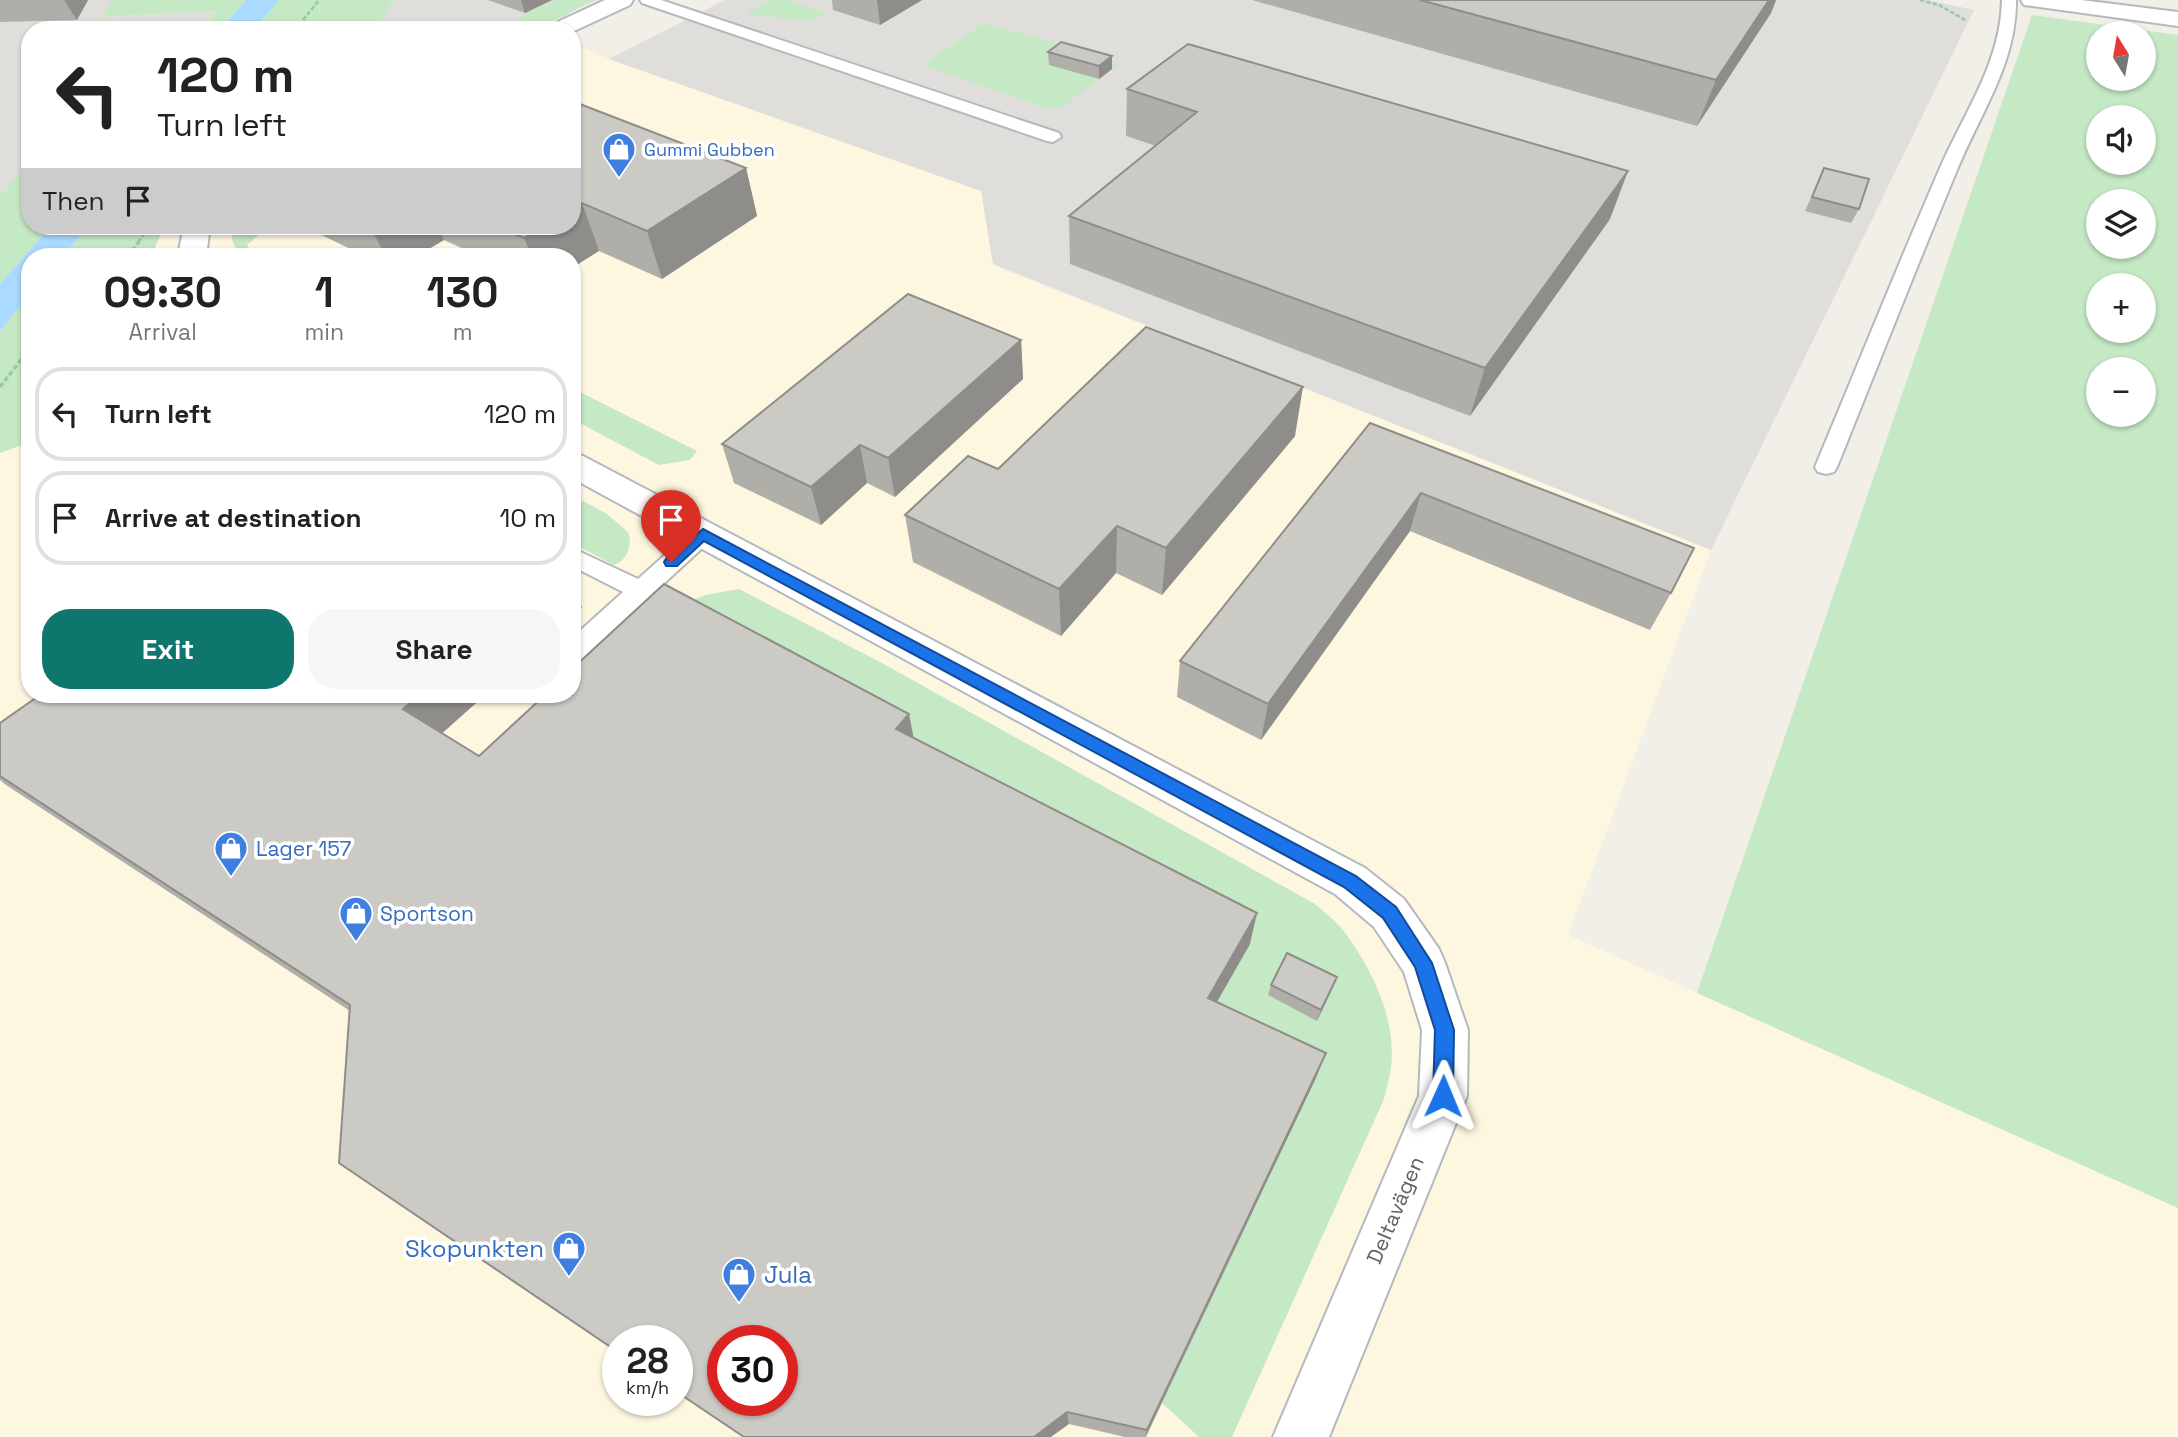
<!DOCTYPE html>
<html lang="en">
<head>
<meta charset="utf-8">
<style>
  body { margin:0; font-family:"Space Grotesk",sans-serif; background:#f6f6f6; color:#222; height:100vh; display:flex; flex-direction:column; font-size:26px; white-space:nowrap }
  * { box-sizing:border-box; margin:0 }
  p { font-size:23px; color:#767676 }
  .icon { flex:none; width:38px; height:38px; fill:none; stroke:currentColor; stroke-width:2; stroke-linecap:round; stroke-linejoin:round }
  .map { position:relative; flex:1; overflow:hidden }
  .panel { position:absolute; left:21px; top:248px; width:560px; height:455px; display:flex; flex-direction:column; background:#fff; border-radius:28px; box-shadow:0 2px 5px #0004 }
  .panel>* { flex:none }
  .guide { position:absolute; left:21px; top:21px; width:560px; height:214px; border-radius:28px; box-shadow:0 2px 5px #0004; background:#fff; color:#222; overflow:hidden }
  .needle { width:46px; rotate:349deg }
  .fabs { position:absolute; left:2086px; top:21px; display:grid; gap:14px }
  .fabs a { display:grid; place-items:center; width:70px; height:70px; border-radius:50%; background:#fff; box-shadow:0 2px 5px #0004; font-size:35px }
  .speed { position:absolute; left:602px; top:1325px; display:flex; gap:14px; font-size:35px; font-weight:700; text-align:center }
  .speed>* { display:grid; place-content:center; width:91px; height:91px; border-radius:50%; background:#fff; box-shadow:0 2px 5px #0004; line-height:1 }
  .speed small { font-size:18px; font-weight:400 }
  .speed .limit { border:10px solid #d22; background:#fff; color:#111 }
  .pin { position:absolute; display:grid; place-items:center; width:60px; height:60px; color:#fff; margin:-72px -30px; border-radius:50% 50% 50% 0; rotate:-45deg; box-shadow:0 0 7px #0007 }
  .pin .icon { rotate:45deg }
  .me { position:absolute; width:77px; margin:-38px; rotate:1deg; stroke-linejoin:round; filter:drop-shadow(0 0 5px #0008) }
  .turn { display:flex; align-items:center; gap:24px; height:147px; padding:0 21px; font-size:32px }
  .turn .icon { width:91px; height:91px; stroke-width:2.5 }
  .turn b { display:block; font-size:49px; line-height:60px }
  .then { display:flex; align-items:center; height:66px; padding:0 21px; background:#0003; gap:14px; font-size:26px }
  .eta { display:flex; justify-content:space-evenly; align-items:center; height:119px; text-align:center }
  .eta b { font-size:42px; font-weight:800; line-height:49px }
  .cta { display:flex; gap:14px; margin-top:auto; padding:14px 21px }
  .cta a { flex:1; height:80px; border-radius:28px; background:#0f766e; color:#fff; font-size:28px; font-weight:800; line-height:80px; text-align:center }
  .cta a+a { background:#f6f6f6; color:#222 }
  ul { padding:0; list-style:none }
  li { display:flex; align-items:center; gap:21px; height:94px; margin:0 14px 10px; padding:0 7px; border:4px solid #e0e0e0; border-radius:28px }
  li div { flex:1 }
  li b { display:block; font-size:26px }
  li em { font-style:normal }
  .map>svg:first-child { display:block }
</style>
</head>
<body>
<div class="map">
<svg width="2178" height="1437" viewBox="0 0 2178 1437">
  <rect width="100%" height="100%" fill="#f1efe8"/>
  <path fill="#fef7e0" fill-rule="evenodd" d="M572 43 609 59 981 191 993 265 1711 550 1568 935 2178 1208V1437H0V450L30 439V695H572V257H151L164 226H572ZM618 1340H677V1400H618ZM723 1340H782V1400H723Z"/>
  <g fill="#e0deda">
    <path d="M0 0H112L104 17 218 11 201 30H30V160L0 196Z"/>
    <path d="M394 0H597L529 30H376Z"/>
    <path d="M725 0H1929L1974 10 1711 550 993 264 981 191 609 59Z"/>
  </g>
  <g fill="#c5e8c5" fill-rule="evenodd">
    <path d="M112 0H246L220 30H201L217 11 103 17Z"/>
    <path d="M279 0H394L376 30H254Z"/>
    <path d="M555 0H593C573 10 538 37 517 17Z"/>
    <path d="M769 0H789L827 13 811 21 745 14Z"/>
    <path d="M2032 15 2178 35V1208L1697 993ZM2098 33H2144V79H2098ZM2144 117V163H2098V117ZM2144 201V247H2098V201ZM2098 285H2144V331H2098ZM2098 369H2144V415H2098Z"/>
    <path d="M984 23 1104 57 1114 61 1117 67 1112 69 1061 55 1099 79 1063 107 1049 109 923 65Z"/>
    <path d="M30 160V226H51L0 284V196Z"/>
    <path d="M89 226H164L151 257H62Z"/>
    <path d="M234 226H269L247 245 254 257C236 254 228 243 234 226Z"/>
    <path d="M30 295V442L0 453V331Z"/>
    <path d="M572 388 697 451 690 460 659 465 572 419Z"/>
    <path d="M572 495 607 514 628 532C633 544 627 561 614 565L572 543Z"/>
    <path d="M739 589 882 663 1315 904C1324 912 1335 920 1343 930 1371 967 1397 1019 1391 1067 1390 1078 1386 1089 1384 1099L1232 1437H1199L1162 1403 686 603 705 595Z"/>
  </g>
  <g fill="#aadaff">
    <path d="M246 0H279L254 30H220Z"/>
    <path d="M51 226H89L62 257H30V295L0 331V284Z"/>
  </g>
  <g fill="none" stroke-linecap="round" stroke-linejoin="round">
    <defs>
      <g id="service">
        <path d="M640 0H661L1059 133 1061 137 1053 142 1047 141 642 3Z"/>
        <path d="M2002 0H2016C2017 62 1980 114 1957 170 1916 268 1877 368 1837 467L1834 472 1826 474 1818 472 1815 467C1857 367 1897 267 1940 168 1964 113 2001 62 2002 0Z"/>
        <path d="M703 526 711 528 715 534 711 540 581 660 572 663V638L623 592 572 566V548L638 579 695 528Z"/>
      </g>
      <g id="minor">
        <path d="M605 0H633L630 5 572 32V30H548L551 25Z"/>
        <path d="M2021 0H2081L2178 12V26L2032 6 2024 5Z"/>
        <path d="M184 226H210L207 249 213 257H185L179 250Z"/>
        <path d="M572 453 583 456 1365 868 1404 899 1439 949 1445 963 1468 1030 1467 1096 1329 1437H1273L1419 1096 1422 1030 1404 972 1374 927 1335 894 572 478Z"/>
      </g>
    </defs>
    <use href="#service" stroke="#b5b8bc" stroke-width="4"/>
    <use href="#minor" stroke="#b5b8bc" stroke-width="4"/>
    <g stroke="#9cc7a9" stroke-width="2.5" stroke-dasharray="4.5 2" stroke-linecap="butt">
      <path d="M1920 0 1939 5 1967 21"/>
      <path d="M295 30 319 0"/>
      <path d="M138 242 149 227"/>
    </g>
    <g stroke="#9cc7a9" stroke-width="3.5" stroke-dasharray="5 2.5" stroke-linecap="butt">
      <path d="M128 257 140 240"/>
      <path d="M0 387 30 348"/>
    </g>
    <use href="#service" fill="#fff" fill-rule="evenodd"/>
    <use href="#minor" fill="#fff" fill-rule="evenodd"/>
  </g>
  <g fill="#afaea9">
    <path d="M0 0H88L77 20 0 22Z"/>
    <path d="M488 0H552L525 13Z"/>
    <path d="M832 0H922L880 25 833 10Z"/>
    <path d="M1252 0H1776L1771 13 1697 126Z"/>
    <path d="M1048 52 1112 69 1099 79 1049 65Z"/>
    <path d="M1127 89 1610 219 1470 416 1070 264 1069 216 1156 146 1126 136Z"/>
    <path d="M572 101 746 168 757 216 662 279 599 251 572 257H481L444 240 415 257H367L307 228 305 226H572Z"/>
    <path d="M1824 168 1859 209 1851 223 1805 211Z"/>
    <path d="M1021 340 1023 379 895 497 867 483 821 525 734 483 722 444Z"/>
    <path d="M1370 423 1671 593 1650 630 1410 531 1261 740 1177 697 1180 661Z"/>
    <path d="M1295 436 1162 595 1116 573 1061 636 913 562 905 515 998 469Z"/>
    <path d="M40 695H485L442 733 479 756 914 739 1250 944 1217 1002 1326 1053 1315 1080 1146 1437H1125L1069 1424 350 1011 6 785 0 780V723Z"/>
    <path d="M1337 977 1317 1021 1268 995 1271 985Z"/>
  </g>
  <g fill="#8f8d8a">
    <path d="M64 0H88L77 20Z"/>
    <path d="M521 0H552L525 13Z"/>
    <path d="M877 0H922L880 25Z"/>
    <path d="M1769 0H1776L1771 13 1697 126 1716 80Z"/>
    <path d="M1112 56V69L1099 79V66Z"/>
    <path d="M746 168 757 216 662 279 647 231Z"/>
    <path d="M1628 171 1610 219 1470 416 1485 368Z"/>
    <path d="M582 203 599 251 572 268V257H532L524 238 545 226H572V209Z"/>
    <path d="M370 226H437L444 240 415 257H386Z"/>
    <path d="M1021 340 1023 379 895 497 888 458Z"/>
    <path d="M1303 387 1295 436 1162 595 1166 548Z"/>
    <path d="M860 445 867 483 821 525 811 487Z"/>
    <path d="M1421 493 1410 531 1261 740 1268 704Z"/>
    <path d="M1117 526 1116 573 1061 636 1059 589Z"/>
    <path d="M572 588 582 607 572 616Z"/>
    <path d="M419 695H485L429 745 403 709Z"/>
    <path d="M909 714 916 750 896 729Z"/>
    <path d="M1257 913 1250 944 1203 1026 1208 998Z"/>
    <path d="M1337 977 1333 987 1317 1021 1321 1010Z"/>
    <path d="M1326 1053 1315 1080 1145 1437 1147 1430Z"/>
    <path d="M1067 1412 1069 1424 1051 1437H1034Z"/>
  </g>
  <g fill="#cccac5" stroke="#8f8d8a" stroke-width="2" fill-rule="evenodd">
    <path d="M1420 0H1769L1716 80Z"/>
    <path d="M1061 42 1112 56 1099 66 1048 52Z"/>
    <path d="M1188 44 1628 171 1485 368 1069 216 1197 112 1127 89Z"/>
    <path d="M572 101 746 168 647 231 582 203 572 209Z"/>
    <path d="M1824 168 1869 179 1859 209 1812 197Z"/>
    <path d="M497 226H545L524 238Z"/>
    <path d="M908 294 1021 340 888 458 860 445 811 487 722 444Z"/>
    <path d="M1146 327 1303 387 1166 548 1117 526 1059 589 905 515 968 456 998 469Z"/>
    <path d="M1370 423 1694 548 1671 593 1421 493 1268 704 1180 661Z"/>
    <path d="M664 584 909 714 896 729 1257 913 1208 998 1326 1053 1147 1430 1067 1412 1034 1437H744L677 1392V1340H618V1352L339 1163 350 1005 0 776V723L40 695H419L403 709 479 756 545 695H572V669ZM723 1340H782V1400H723Z"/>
    <path d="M1287 953 1337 977 1321 1010 1271 985Z"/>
  </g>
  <path fill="#1a73e8" stroke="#114b97" stroke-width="2" d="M703 529 1356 876 1396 907 1432 963 1454 1030 1453 1096 1450 1103 1443 1106 1436 1103 1433 1096 1435 1030 1415 967 1383 918 1344 887 704 541 677 566H666L664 562 666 559Z"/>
  <defs>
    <symbol id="shop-pin" viewBox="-11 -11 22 30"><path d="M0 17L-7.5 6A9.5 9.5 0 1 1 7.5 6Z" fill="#3f7fe0" stroke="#fff"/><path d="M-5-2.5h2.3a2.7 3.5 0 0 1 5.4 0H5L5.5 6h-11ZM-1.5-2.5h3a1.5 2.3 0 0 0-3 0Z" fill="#fff"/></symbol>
  </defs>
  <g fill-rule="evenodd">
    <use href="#shop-pin" x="600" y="130" width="38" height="52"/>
    <use href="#shop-pin" x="212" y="829" width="38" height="52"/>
    <use href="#shop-pin" x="337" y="894" width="38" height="52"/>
    <use href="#shop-pin" x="550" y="1229" width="38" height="52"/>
    <use href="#shop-pin" x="720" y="1255" width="38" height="52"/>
  </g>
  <g text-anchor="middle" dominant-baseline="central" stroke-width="7" stroke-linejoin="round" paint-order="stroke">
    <g font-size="18" fill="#366cbe" stroke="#fff" text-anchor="start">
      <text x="644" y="149">Gummi Gubben</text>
    </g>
    <g font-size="21" fill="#366cbe" stroke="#fff" text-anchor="start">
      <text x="256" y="848">Lager 157</text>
      <text x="380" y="913">Sportson</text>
    </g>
    <g font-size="21" fill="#5f6368" stroke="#fff">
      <text transform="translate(1395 1210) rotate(-67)">Deltavägen</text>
    </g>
    <g font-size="24" fill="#366cbe" stroke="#fff" text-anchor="end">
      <text x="544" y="1248">Skopunkten</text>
      <text x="764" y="1274" text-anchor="start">Jula</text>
    </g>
  </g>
</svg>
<div class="fabs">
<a><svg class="needle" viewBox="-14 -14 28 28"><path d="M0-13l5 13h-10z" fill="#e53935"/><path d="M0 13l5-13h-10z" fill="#767676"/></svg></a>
<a><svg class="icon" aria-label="sound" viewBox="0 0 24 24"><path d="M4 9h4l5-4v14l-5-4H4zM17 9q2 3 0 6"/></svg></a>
<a><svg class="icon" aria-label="layers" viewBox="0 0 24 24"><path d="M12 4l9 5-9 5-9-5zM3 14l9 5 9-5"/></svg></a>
<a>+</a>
<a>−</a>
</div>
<div class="speed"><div>28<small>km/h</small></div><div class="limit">30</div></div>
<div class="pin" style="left:671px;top:562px;background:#d93025"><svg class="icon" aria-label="arrive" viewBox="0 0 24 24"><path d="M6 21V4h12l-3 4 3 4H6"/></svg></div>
<svg class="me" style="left:1443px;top:1096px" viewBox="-20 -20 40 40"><path d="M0-17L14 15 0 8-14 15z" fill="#1a73e8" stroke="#fff" stroke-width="4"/></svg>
<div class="guide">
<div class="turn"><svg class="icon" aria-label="left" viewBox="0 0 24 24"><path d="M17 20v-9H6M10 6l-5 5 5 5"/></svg><div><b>120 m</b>Turn left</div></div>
<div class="then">Then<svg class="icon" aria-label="arrive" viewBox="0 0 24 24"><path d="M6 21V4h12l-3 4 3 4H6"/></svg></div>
</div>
<section class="panel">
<div class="eta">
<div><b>09:30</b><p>Arrival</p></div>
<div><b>1</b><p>min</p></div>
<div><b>130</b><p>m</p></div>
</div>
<ul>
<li><svg class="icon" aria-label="left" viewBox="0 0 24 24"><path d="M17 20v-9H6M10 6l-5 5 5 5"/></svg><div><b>Turn left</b></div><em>120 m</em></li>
<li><svg class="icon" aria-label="arrive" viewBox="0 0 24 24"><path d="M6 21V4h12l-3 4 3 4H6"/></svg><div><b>Arrive at destination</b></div><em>10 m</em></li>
</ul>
<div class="cta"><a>Exit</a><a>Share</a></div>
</section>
</div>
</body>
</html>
